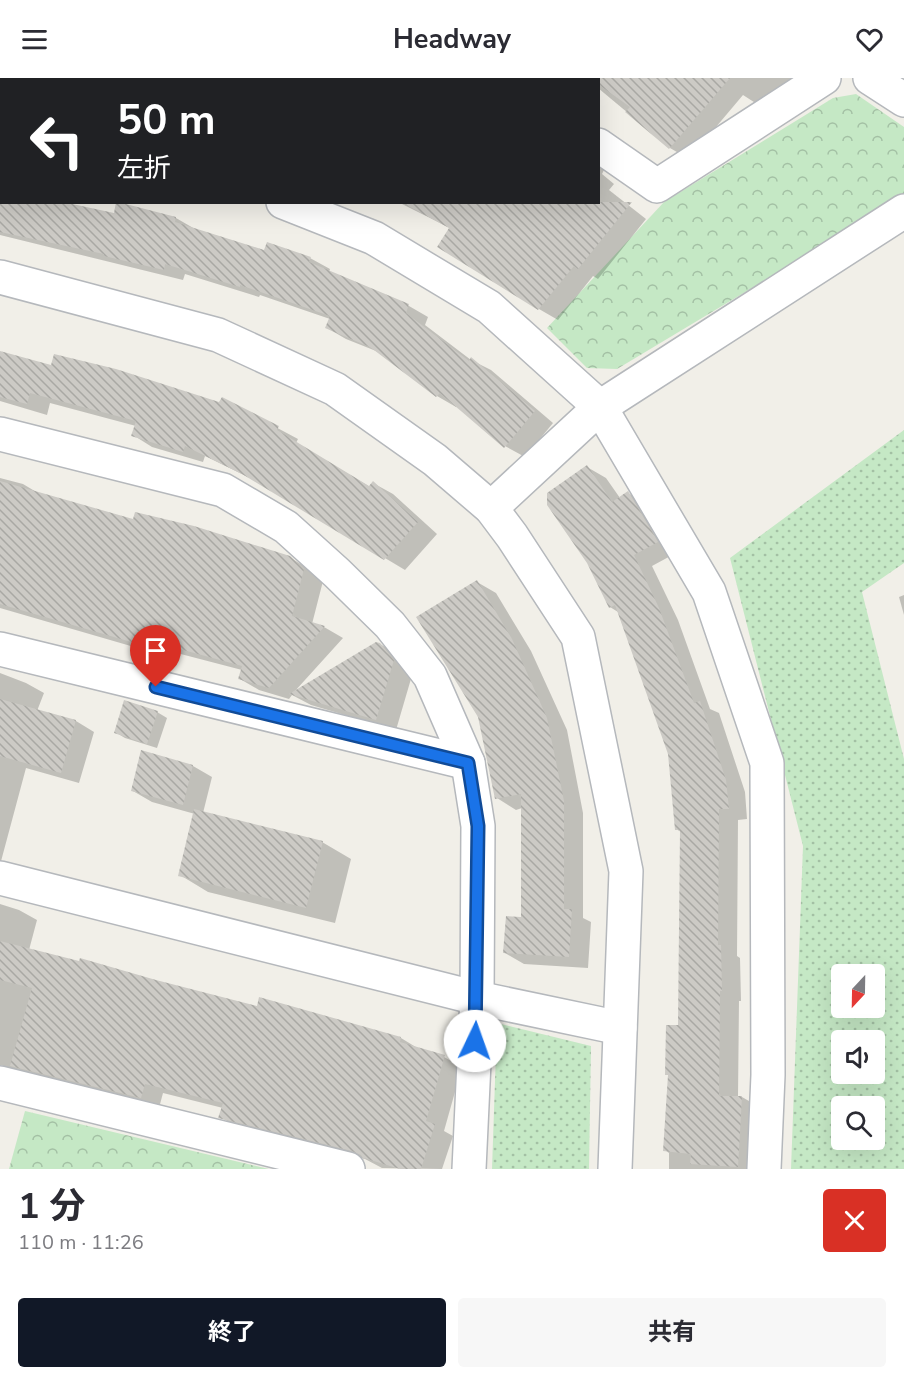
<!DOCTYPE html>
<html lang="ja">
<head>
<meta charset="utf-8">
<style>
  body { margin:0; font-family:"Nunito Sans","Noto Sans JP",sans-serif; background:#f7f7f7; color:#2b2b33; height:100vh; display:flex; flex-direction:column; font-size:22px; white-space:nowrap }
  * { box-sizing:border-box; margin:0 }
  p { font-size:20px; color:#7c7c81 }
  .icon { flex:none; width:33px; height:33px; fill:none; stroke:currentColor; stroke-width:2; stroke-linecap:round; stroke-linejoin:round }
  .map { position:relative; height:1091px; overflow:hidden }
  .side { display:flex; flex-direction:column; background:#fff; flex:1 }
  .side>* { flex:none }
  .top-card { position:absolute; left:0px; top:0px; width:600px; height:126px; box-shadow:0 6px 24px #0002; background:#202124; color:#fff; overflow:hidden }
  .needle { width:39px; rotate:202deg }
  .fabs { position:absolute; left:831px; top:886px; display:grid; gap:12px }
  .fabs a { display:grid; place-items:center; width:54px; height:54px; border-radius:6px; background:#fff; box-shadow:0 6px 24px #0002; font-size:30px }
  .pin { position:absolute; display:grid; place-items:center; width:51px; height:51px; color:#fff; margin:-62px -26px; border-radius:50% 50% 50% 0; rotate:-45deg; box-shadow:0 0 6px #0007 }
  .pin .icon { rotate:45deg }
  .me { position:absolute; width:66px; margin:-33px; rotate:3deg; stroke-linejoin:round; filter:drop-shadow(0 0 4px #0008) }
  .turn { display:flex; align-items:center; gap:21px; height:126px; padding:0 18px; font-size:27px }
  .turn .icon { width:78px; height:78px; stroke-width:2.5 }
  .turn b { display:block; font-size:42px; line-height:51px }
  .round { display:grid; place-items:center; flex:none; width:63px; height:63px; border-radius:6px; background:#f7f7f7 }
  .overview { display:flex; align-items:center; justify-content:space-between; height:102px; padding:0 18px }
  h1 { font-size:36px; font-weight:700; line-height:45px }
  .primary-button { display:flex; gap:12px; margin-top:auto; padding:12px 18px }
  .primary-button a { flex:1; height:69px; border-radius:6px; background:#111827; color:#fff; font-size:24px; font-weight:700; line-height:69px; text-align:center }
  .primary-button a+a { background:#f7f7f7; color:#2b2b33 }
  header { display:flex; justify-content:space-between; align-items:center; height:78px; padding:0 18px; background:#fff; font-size:27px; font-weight:700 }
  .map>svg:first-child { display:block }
</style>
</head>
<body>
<header><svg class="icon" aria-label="menu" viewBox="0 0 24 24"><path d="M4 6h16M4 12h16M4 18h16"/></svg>Headway<svg class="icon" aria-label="heart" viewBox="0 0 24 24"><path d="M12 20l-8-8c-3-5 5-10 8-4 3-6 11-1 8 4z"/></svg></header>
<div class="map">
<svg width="904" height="1091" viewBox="0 0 904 1091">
  <defs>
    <pattern id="grass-dots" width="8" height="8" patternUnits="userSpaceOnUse" patternTransform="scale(1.5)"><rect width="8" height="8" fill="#c5e8c5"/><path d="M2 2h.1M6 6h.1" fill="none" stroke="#a3c0a4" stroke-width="1.8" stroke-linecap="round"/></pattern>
    <pattern id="forest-crowns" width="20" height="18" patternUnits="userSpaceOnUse" patternTransform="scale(1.5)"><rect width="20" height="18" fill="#c5e8c5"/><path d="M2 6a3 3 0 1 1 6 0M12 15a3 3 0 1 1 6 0" fill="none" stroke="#a3c0a4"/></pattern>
    <pattern id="building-back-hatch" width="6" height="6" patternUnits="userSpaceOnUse" patternTransform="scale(1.5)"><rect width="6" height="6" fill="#cccac5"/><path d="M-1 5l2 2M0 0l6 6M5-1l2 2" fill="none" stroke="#a9a8a4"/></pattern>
  </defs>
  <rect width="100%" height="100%" fill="#f1efe8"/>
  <g fill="url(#grass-dots)" fill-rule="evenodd">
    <path d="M904 352V485L862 514 904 681V1091H791L803 768 730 480ZM842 897H874V930H842ZM842 963H874V996H842ZM842 1029H874V1062H842Z"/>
    <path d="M497 945 591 968 589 1091H492Z"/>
  </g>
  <g fill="url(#forest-crowns)">
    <path d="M856 16 904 49V117L900 121 617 291 587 290 547 250 664 124 833 20Z"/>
    <path d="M25 1033 269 1091H9Z"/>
  </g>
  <g fill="#0003">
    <path d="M0 0H421L425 2H2V6Z"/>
    <path d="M543 0H805L771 35 743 17 689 81 670 70 598 10V2Z"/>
    <path d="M598 87 604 92 602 96 614 106 609 112 646 141 598 201 593 198 558 242 539 231 450 150 398 124H598Z"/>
    <path d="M0 107 2 124 115 137 176 140 195 151 265 173 310 180 330 191 329 194 409 228 428 239 425 247 471 282 491 292 553 345 525 379 505 368 457 328 456 329 437 318 381 275 346 261 327 250 330 241 260 217 259 219 185 196 183 202 0 157Z"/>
    <path d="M0 275 53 288 220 326 223 321 298 361 296 365 370 409 373 405 393 416 437 456 405 492 258 404 205 378 203 384 152 369 133 357 136 348 50 325 47 337 0 323Z"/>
    <path d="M587 389 606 400 620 420 628 415 647 426 676 475 652 488 678 542 710 631 719 635 745 714 747 741 738 742 737 878 740 880 741 923H739L738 1019H742L761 1030 758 1091H669V1075L665 1072 680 949 681 754 676 751 670 676 618 534 610 529Z"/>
    <path d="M0 400 23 406 38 415 134 443 289 479 309 491 323 503 312 546 324 549 343 560 295 613 380 566 400 578 413 594 396 652 311 627 292 617 289 621 259 612 240 601 242 592 173 574 172 580 0 530Z"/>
    <path d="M477 504 496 515 531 573 567 652 583 735V840L591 844 588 890 524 886 505 875 523 840 522 730 516 732 497 720Z"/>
    <path d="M904 517V537L899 519Z"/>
    <path d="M0 595 26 605 44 615 37 633 76 643 94 654 79 705 26 690 0 787Z"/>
    <path d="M157 634 167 640 157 670 125 660 115 654Z"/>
    <path d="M193 688 212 699 203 735 322 764 351 781 335 845 208 814 180 797 195 736 152 724 133 713Z"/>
    <path d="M0 826 19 832 37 842 29 872 258 929 260 921 401 960 419 971 444 979 462 989 444 1053 453 1058 442 1091 382 1090 365 1081 238 1049 220 1039 223 1030 163 1015 159 1030 30 998 21 993 0 987Z"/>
  </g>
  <g fill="url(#building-back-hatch)">
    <path d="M590 0H730L669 71 625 34 630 29 598 6V2Z"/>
    <path d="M0 124H63L114 135 116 124H118L176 139 175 144 264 172 267 164 311 179 309 184 409 226 406 235 469 283 471 279 535 333 504 370 440 315 436 319 370 269 325 250 330 238 240 207V209L165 186 164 192 104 178V176L0 154Z"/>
    <path d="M401 124H632L578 191 574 188 538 232 437 169 449 150Z"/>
    <path d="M0 273 51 287 54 276 116 291 219 324 222 319 279 348 277 352 369 408 373 403 418 444 384 482 242 396 185 368 183 374 131 358 136 343 30 315 27 326 0 319Z"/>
    <path d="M587 387 612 424 628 413 658 464 634 477 659 530 694 625 700 623 726 702 729 731H719L718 867H721L722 913H720L719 1018H742L738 1089 690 1086 691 1076 663 1073 668 997H665L666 947H678L680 752H675L668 676 615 527 609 530 587 485 547 427V415Z"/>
    <path d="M0 403 133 441 135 434 194 448 290 478 304 491 292 538 325 548 269 610 238 601 242 588 154 564 152 570 0 526Z"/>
    <path d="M477 502 512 561 547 640 564 723V831H572L569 879 503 875 506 838 521 839V716L495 721 478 639 416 539Z"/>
    <path d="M376 564 380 565 394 582 376 642 289 616Z"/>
    <path d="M0 621 76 642 61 695 0 678Z"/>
    <path d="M124 622 158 633 147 666 114 655Z"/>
    <path d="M141 672 193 687 183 727 131 713Z"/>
    <path d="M194 731 323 763 306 830 178 798Z"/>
    <path d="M0 863 79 883 80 880 156 902 257 928 259 919 401 959 400 964 445 977 426 1043 435 1046 421 1091H400L364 1080V1082L361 1077 352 1073 218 1040 223 1025 145 1006 141 1020 10 988 32 910 0 902Z"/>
  </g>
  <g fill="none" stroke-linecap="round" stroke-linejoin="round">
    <defs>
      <g id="minor">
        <path d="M505 0 507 2"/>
        <path d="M870 0 904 22"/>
        <path d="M0 49 2 50"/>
        <path d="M598 67 657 108 824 0"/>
        <path d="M283 124 374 160 489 229 600 329 709 514 767 685 768 997 764 1091"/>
        <path d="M0 199 218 257 335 311 435 382 491 430 512 458 578 559 626 793 615 1091"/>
        <path d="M0 356 223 412 286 449 337 495 390 547 430 598 468 685 478 748 477 920 469 1091"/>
        <path d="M491 430 600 329 904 133"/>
        <path d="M0 571 468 685"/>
        <path d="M0 800 477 920 620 950"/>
        <path d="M0 1005 348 1091"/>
      </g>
    </defs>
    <use href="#minor" stroke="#b5b8bc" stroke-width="36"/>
    <use href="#minor" stroke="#fff" stroke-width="33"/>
  </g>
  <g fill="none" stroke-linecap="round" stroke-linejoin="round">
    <defs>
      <path id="route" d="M156 609 468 685 478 748 475 963"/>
    </defs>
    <use href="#route" stroke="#114b97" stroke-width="15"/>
    <use href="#route" stroke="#1a73e8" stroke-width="10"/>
  </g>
</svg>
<div class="fabs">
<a><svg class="needle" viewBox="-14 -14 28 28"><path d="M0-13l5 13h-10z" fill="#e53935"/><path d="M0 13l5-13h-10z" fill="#7c7c81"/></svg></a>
<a><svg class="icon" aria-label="sound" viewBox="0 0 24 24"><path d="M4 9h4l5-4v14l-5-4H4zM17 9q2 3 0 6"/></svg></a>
<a><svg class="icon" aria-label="search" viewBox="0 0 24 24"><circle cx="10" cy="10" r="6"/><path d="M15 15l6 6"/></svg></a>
</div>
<div class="pin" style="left:156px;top:609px;background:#d93025"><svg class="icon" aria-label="arrive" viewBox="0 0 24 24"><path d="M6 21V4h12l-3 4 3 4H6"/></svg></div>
<svg class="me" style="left:475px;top:963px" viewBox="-20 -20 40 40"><circle r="19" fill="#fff"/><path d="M0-13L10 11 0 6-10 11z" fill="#1a73e8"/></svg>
<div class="top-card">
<div class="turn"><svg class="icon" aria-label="left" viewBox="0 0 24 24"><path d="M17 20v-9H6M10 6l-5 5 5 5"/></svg><div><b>50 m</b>左折</div></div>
</div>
</div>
<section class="side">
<div class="overview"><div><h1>1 分</h1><p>110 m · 11:26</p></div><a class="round" style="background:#d93025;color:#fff"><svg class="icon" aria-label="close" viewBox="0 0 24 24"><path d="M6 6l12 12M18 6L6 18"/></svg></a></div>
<div class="primary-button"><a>終了</a><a>共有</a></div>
</section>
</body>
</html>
